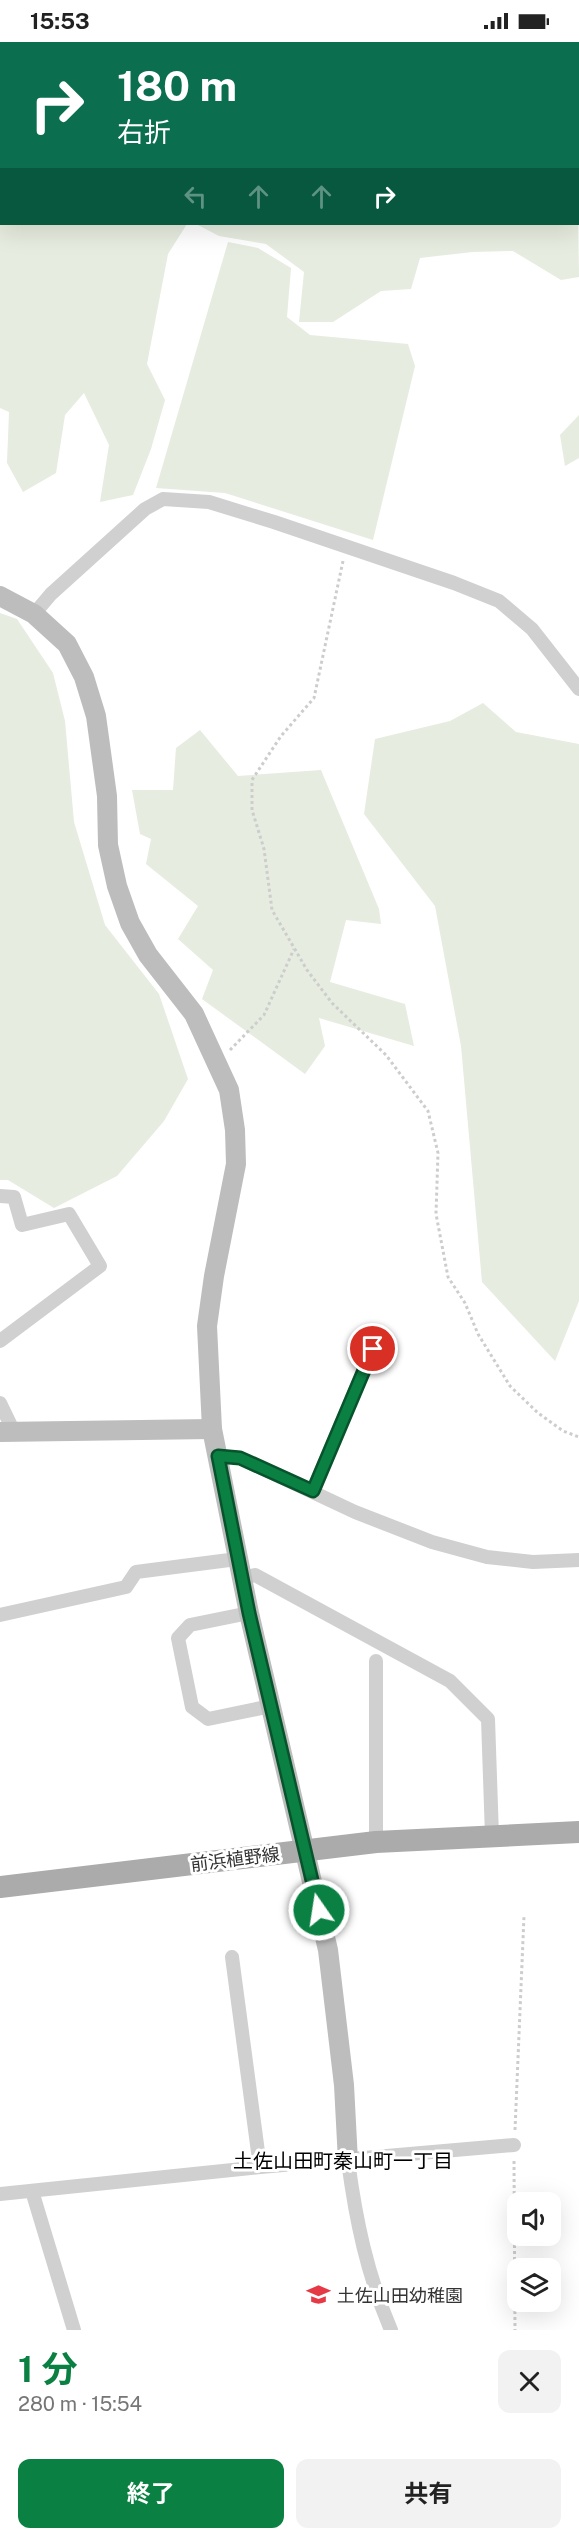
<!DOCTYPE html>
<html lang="ja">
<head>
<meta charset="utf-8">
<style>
  body { margin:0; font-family:"Public Sans","Noto Sans JP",sans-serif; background:#f2f2f2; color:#222; height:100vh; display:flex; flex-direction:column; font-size:22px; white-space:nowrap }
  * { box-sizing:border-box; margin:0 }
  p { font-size:20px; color:#767676 }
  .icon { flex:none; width:33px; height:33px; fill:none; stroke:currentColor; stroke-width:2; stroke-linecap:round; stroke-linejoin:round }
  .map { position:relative; height:2288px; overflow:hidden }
  .details { display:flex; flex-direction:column; background:#fff; flex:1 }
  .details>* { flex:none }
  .banner { position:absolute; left:0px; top:0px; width:579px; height:183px; box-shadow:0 6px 24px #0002; background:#0b6e4f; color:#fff; overflow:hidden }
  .tools { position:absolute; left:507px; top:2150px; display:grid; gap:12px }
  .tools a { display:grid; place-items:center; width:54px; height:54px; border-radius:12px; background:#fff; box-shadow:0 6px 24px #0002; font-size:30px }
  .pin { position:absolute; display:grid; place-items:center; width:51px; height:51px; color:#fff; margin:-26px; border:3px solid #fff; border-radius:50%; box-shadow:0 2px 6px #0007 }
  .me { position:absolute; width:66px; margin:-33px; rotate:347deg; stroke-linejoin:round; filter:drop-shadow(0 0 4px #0008) }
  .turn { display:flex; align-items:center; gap:21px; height:126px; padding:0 18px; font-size:27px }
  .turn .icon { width:78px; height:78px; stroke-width:2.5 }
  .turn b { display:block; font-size:42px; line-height:51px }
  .lanes { display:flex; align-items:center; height:57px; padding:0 18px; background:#0003; justify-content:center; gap:30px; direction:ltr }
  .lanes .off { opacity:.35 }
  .round { display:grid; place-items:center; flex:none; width:63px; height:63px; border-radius:12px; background:#f2f2f2 }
  .overview { display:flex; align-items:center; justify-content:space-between; height:102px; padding:0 18px }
  h1 { font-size:36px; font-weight:700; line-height:45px; color:#0b8043 }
  .button { display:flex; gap:12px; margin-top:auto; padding:12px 18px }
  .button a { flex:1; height:69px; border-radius:12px; background:#0b8043; color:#fff; font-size:24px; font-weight:700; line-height:69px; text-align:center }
  .button a+a { background:#f2f2f2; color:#222 }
  .status { display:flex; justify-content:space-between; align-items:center; height:42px; padding:0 30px; background:#fff; direction:ltr }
  .status svg { height:16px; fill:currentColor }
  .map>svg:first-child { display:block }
</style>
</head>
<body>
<div class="status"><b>15:53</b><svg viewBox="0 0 49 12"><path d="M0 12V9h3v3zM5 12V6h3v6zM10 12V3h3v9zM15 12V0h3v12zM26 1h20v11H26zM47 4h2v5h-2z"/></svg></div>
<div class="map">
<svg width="579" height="2288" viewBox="0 0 579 2288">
  <rect width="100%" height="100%" fill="#fff"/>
  <g fill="#e6ecdf">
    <path d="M0 0H509L510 1 2 2V182H187L168 212 147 322 165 358 151 407 133 453 100 460 109 403 84 351 65 373 56 431 23 450 7 421 9 370 0 366Z"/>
    <path d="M578 166 579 235 561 238 513 209 472 210 420 216 411 247 381 249 333 280H299L304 230 266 202 219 194 196 182H578Z"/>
    <path d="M228 200 258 206 291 226 287 275 310 293 408 302 415 324 373 498 225 451 156 446Z"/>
    <path d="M579 373V416L565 424 560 393Z"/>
    <path d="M0 571 17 577 53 631 65 679 74 780 105 883 159 952 188 1037 164 1079 117 1134 54 1166 8 1138H0Z"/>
    <path d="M483 661 516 690 579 702V1259L555 1319 482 1240 461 1004 435 864 364 772 375 697 450 679Z"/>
    <path d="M200 688 238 734 321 728 379 867 381 882 346 878 330 940 405 962 414 1004 319 976 325 1004 305 1032 202 957 213 928 178 897 198 864 146 822 151 797 140 792 132 748H173L176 706Z"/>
  </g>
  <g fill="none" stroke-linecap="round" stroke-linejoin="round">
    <g stroke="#cdcdcd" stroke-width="3" stroke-dasharray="3 3" stroke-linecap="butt">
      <path d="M343 519 314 656 281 694 252 738V768L264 807 272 868 307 928 332 961 386 1013 428 1069 438 1111 436 1172 448 1235 465 1261 478 1292 510 1344 538 1371 563 1389 579 1395"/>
      <path d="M230 1008 264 973 294 907"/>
      <path d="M515 2088 524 1874"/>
      <path d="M514 2119 515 2288"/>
    </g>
    <g stroke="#d0d0d0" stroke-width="14">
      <path d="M34 572 51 552 145 467 163 457 209 460 274 480 454 541 499 559 532 587 579 647"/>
      <path d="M0 1154 14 1155 22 1183 69 1172 100 1224 0 1299"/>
      <path d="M0 1361 14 1390"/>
      <path d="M218 1414 240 1416 355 1470 432 1500 487 1515 533 1520 579 1518"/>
      <path d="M313 1448 373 1307"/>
      <path d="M242 1536 255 1533 450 1639 488 1677 492 1794"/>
      <path d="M249 1571 190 1583 178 1596 192 1665 208 1677 271 1664"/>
      <path d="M0 1573 126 1545 136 1530 237 1517"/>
      <path d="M376 1800V1619"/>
      <path d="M232 1915 260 2125"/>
      <path d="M348 2119C356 2179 367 2232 391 2288"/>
      <path d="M32 2149 74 2288"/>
      <path d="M0 2152 260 2125 514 2103"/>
    </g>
    <g stroke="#bdbdbd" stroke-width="20">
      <path d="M0 554 34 572 67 602 84 635 96 674 107 754 108 803 117 844 130 881 148 913 194 972 229 1048 235 1088 236 1122 214 1234 207 1284 212 1387 249 1571 328 1908 344 2043 348 2119"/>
      <path d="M0 1390 212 1387"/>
    </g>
    <path stroke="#ababab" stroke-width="22" d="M0 1845 376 1800 579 1790"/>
  </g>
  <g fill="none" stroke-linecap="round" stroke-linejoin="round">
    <defs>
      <path id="route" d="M319 1868 249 1571 218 1414 240 1416 313 1449 373 1307"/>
    </defs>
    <use href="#route" stroke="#07532c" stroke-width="15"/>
    <use href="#route" stroke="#0b8043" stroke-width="10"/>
  </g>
  <defs>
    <symbol id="school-bare" viewBox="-9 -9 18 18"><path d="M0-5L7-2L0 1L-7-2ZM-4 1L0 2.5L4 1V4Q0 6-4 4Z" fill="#e63946" stroke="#fff" stroke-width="2.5" paint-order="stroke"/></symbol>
  </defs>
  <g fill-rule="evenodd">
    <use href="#school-bare" x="302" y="2236" width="33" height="33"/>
  </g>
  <g text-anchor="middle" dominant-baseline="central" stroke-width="6" stroke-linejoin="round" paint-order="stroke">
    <g font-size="18" fill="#333" stroke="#fff">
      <text transform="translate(235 1817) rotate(-7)">前浜植野線</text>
    </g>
    <g font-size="18" fill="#333" stroke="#fff" text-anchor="start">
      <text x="337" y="2253">土佐山田幼稚園</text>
    </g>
    <g font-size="20" fill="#000" stroke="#fff">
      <text x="343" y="2119">土佐山田町秦山町一丁目</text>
    </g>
  </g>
</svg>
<div class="tools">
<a><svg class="icon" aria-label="sound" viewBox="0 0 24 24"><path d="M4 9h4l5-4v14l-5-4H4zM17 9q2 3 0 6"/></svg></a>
<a><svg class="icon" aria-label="layers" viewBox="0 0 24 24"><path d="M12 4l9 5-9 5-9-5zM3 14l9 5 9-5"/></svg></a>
</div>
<div class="pin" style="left:373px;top:1307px;background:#d93025"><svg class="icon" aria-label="arrive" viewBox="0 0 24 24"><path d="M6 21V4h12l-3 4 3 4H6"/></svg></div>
<svg class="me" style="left:319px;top:1868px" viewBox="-20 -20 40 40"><circle r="17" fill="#0b8043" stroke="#fff" stroke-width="3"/><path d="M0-11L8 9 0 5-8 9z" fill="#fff"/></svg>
<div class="banner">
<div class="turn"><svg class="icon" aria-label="right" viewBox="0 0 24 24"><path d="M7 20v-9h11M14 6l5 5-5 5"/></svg><div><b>180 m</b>右折</div></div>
<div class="lanes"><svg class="icon off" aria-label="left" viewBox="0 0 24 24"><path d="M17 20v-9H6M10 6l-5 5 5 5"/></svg><svg class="icon off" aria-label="ahead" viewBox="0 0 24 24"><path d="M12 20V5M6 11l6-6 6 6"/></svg><svg class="icon off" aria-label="ahead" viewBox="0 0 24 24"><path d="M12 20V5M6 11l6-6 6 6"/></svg><svg class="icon" aria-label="right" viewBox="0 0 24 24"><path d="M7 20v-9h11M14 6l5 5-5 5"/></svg></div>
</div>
</div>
<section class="details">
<div class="overview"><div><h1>1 分</h1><p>280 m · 15:54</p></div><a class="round"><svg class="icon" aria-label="close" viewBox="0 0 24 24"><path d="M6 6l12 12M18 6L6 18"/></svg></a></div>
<div class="button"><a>終了</a><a>共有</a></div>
</section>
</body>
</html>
